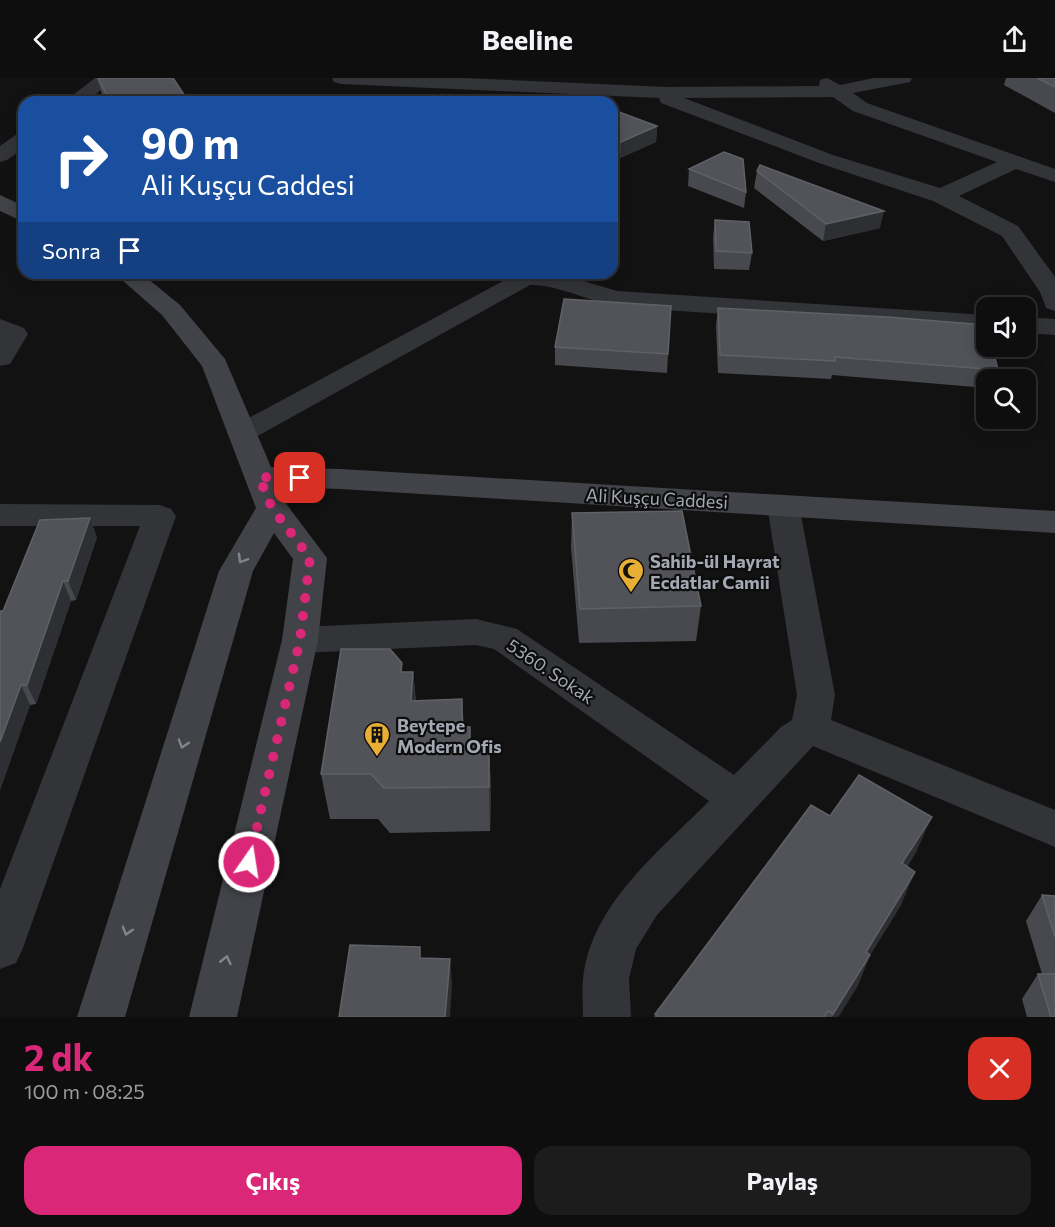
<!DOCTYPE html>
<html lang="tr">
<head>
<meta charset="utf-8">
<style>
  body { margin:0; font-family:Commissioner,sans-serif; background:#1c1c1c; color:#f1f3f6; height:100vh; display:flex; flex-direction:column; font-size:22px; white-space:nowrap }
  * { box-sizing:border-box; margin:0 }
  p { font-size:20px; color:#9b9c9e }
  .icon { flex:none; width:33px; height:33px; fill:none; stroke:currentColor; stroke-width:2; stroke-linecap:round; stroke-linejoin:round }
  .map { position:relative; height:939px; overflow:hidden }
  .side { display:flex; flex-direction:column; background:#0e0e0e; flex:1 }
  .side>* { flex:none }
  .top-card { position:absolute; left:18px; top:18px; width:600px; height:183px; border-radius:18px; box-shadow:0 3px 15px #0003,0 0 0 2px #2e2e2e; background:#1a4fa0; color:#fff; overflow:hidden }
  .tools { position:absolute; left:976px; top:219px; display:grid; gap:12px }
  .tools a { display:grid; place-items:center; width:60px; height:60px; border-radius:12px; background:#0e0e0e; box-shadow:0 3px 15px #0003,0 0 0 2px #2e2e2e; font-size:30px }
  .pin { position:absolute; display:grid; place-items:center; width:51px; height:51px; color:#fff; margin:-26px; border-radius:12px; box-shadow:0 3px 9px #0006 }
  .me { position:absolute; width:66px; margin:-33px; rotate:13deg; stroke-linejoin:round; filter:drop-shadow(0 0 4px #0008) }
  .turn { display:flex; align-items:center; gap:21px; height:126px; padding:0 24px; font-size:27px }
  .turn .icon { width:78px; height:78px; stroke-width:2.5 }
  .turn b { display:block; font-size:42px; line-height:51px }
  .then { display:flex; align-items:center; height:57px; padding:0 24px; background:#0003; gap:12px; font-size:22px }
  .round { display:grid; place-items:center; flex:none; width:63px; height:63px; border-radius:18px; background:#1c1c1c }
  .overview { display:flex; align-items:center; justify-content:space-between; height:102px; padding:0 24px }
  h1 { font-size:36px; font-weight:700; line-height:45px; color:#db2777 }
  .cta { display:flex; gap:12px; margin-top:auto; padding:12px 24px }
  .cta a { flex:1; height:69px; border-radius:18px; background:#db2777; color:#fff; font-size:24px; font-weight:700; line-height:69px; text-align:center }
  .cta a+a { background:#1c1c1c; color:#f1f3f6 }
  header { display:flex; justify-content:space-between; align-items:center; height:78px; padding:0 24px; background:#0e0e0e; font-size:27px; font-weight:700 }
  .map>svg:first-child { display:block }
</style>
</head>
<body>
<header><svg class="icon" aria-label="back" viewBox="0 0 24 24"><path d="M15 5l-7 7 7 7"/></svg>Beeline<svg class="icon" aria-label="share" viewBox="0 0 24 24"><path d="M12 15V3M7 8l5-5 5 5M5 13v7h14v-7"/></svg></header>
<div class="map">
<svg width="1055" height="939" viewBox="0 0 1055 939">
  <rect width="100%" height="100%" fill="#121213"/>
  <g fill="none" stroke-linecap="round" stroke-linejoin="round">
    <g fill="#333438" fill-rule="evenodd">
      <path d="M95 0H116L86 24H64Z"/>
      <path d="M332 0H462L667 9 819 8 820 2 827 0 840 7 874 0H912L910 4 853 15 867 25 1055 91V104L1016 91 959 118 1018 148 1055 199V233L1046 230 1040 214 1002 158 933 123 819 85 661 25 659 20 341 6 334 4ZM833 19 853 33 997 84 940 110 833 77 684 20Z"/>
      <path d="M24 54V70L7 82 0 84V68L17 56Z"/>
      <path d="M518 195H557L617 213 987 237V253L617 229C590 223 555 206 530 207L252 361 242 364 232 361 227 355 232 349Z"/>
      <path d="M1026 239 1055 241V257L1026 255Z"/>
      <path d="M0 241 24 250 28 256 10 286 0 288Z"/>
      <path d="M783 417 794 420 799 427 835 617 831 642 1055 732V769L813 668 657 837 636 871 629 901 631 939H583C583 927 582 914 583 902 590 827 660 773 709 723L494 571 476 567 300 575 287 571 282 562 287 553 300 549 476 541 517 551 734 697 781 649 792 642 797 617 767 427 772 420Z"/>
      <path d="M0 426 160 427 171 431 176 438 23 870 16 885 0 891V811L140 448H0Z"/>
    </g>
    <g fill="#414348" fill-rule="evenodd">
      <path d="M0 117 24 128V144L0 133Z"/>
      <path d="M114 195H141L180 227 225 281 271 389 341 391 1055 433V455L341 411 279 409 287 427 327 480 318 562 237 939H189L282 562 293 481 274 455 253 493 125 939H77L219 493 256 430 202 288 162 237Z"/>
    </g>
  </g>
  <g fill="#48494e">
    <path d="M1006 0H1055V35L1004 7Z"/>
    <path d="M98 1 189 24H104Z"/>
    <path d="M612 37 657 48 656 64 620 80 612 77Z"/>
    <path d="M689 91 746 114 744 130 688 108Z"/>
    <path d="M757 93 880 150 823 163 754 110Z"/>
    <path d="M715 142 752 175 749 192 714 191 713 159Z"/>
    <path d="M718 230 998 292 995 302H987V310L832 297 831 301 718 295 716 248Z"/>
    <path d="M555 269 668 276 667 295 555 287Z"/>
    <path d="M572 435 701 528 696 563 579 565 571 469Z"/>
    <path d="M97 459 76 522 71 523 36 626 30 627 0 712V533H3Z"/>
    <path d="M403 594H413L416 623 462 621 464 649 471 661 489 668 491 712 490 753 390 755 378 741H330L321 696Z"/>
    <path d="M830 738 917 772 907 789 901 827 870 877 857 909 838 939H654L655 936Z"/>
    <path d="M1042 817 1055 818V939H1027L1022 921 1038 896H1042L1026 843Z"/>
  </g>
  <g fill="#2e2f32">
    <path d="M657 48 656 64 620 80 621 64Z"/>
    <path d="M614 130 613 147 612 148V131Z"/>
    <path d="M884 133 880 150 823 163 826 146Z"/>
    <path d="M90 440 97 459 76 522 68 503Z"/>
    <path d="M63 503 71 523 36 626 27 607Z"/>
    <path d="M413 594 417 639 411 623Z"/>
    <path d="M21 607 30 627 0 712V664Z"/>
    <path d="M489 668 491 712 490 753 489 709Z"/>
    <path d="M932 739 917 772 888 819 902 785Z"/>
    <path d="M915 794 901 827 852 906 866 874Z"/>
    <path d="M870 877 857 909 838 939H832Z"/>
    <path d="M450 881 452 906 450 939H445Z"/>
  </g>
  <g fill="#525359" stroke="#5f6167" stroke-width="1.5">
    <path d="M103 0H173L189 24H111L98 1Z"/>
    <path d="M1037 0H1055V9Z"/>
    <path d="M619 34 657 48 621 64 612 60V37Z"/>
    <path d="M724 74 743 81 746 114 689 91Z"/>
    <path d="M760 87 884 133 826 146 757 93Z"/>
    <path d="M715 142 749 144 752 175 716 173Z"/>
    <path d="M564 221 671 228 668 276 555 269Z"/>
    <path d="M718 230 887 239 986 247 987 251V268H992L998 292 835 279V283L720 277Z"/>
    <path d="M682 433 701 528 580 531 572 435Z"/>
    <path d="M90 440 68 503H63L27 607H21L0 664V533H3L40 442Z"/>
    <path d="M341 571H390L402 585 401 594H413L411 623 462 621V649H470V661L489 668V709L384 710 371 696H321Z"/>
    <path d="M859 697 932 739 902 785 915 794 866 874 870 877 833 936 828 933 824 939H659L655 936 811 727 830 738Z"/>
    <path d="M1042 817 1055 818V859Z"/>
    <path d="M350 867 420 869V880L450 881 445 939H339Z"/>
    <path d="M1038 896H1055V939H1051Z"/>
  </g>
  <defs><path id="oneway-chevron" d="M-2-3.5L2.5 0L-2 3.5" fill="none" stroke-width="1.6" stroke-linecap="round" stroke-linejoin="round" transform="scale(1.5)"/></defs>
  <g stroke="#81858e">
    <use href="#oneway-chevron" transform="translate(242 481) rotate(120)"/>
    <use href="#oneway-chevron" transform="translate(183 666) rotate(107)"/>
    <use href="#oneway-chevron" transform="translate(127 853) rotate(107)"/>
    <use href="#oneway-chevron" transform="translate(226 882) rotate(-77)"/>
  </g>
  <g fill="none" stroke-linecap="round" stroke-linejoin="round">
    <path stroke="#db2777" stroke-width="10" stroke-dasharray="0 18" d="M249 784 300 562 310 480 272 430 259 399 300 400"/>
  </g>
  <defs>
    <symbol id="mosque-pin" viewBox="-11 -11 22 30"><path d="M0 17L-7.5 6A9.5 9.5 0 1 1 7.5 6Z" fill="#e9af34" stroke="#0d0d0e"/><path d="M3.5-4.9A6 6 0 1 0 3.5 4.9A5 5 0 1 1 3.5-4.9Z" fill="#111"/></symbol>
    <symbol id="building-pin" viewBox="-11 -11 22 30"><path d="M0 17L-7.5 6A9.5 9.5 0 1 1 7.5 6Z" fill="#e9af34" stroke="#0d0d0e"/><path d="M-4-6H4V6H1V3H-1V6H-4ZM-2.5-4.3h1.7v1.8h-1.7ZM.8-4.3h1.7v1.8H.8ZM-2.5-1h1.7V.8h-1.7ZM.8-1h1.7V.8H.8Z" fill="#111"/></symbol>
  </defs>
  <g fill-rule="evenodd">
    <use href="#mosque-pin" x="616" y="478" width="30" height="40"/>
    <use href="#building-pin" x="362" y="642" width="30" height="40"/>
  </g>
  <g text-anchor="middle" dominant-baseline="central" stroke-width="4.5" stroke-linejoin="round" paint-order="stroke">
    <g font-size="18" fill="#a4a8b3" stroke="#0d0d0e">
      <text transform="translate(657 420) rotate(3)">Ali Kuşçu Caddesi</text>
      <text transform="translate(551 593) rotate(34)">5360. Sokak</text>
    </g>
    <g font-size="18" font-weight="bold" fill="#a4a8b3" stroke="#0d0d0e" text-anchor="start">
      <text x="650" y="483">Sahib-ül Hayrat<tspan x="650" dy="21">Ecdatlar Camii</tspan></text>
      <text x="397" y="647">Beytepe<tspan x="397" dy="21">Modern Ofis</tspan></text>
    </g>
  </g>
</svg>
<div class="tools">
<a><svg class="icon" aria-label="sound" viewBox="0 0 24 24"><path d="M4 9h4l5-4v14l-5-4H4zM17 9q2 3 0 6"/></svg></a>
<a><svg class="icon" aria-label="search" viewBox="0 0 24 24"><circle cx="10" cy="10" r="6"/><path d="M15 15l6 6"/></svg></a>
</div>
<div class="pin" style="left:300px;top:400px;background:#d93025"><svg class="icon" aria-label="arrive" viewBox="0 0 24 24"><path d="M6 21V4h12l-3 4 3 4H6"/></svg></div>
<svg class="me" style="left:249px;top:784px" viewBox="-20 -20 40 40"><circle r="17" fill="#db2777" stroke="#fff" stroke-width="3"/><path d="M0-11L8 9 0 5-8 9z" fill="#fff"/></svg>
<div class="top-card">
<div class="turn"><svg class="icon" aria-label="right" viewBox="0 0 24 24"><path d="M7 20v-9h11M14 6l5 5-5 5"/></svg><div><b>90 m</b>Ali Kuşçu Caddesi</div></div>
<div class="then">Sonra<svg class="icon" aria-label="arrive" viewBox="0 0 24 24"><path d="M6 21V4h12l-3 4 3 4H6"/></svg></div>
</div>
</div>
<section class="side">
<div class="overview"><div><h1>2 dk</h1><p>100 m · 08:25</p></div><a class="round" style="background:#d93025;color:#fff"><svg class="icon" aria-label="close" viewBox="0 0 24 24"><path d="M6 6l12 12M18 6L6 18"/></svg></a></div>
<div class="cta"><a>Çıkış</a><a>Paylaş</a></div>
</section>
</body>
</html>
